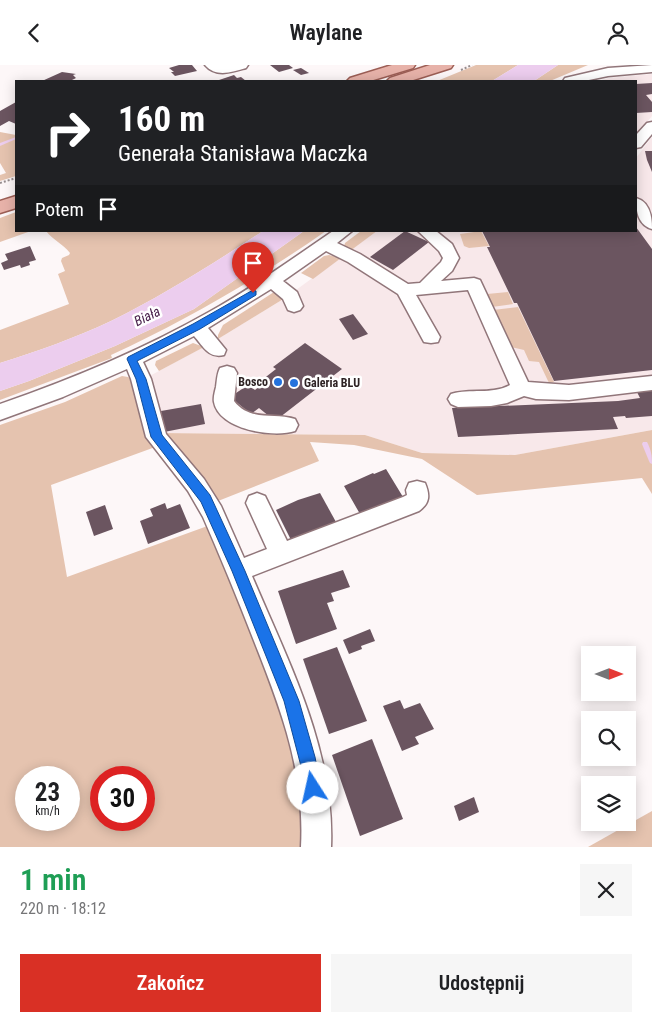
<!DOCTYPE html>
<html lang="pl">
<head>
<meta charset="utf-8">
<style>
  body { margin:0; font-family:"Roboto Condensed",sans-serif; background:#f6f6f6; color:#202124; height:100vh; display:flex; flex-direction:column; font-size:19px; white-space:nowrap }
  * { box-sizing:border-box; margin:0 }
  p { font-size:16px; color:#757577 }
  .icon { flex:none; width:28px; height:28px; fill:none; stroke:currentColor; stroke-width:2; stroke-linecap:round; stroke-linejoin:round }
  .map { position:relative; height:782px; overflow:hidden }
  .side { display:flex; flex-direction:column; background:#fff; flex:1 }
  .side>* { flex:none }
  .banner { position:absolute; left:15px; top:15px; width:622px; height:152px; border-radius:0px; box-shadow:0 2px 12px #0003; background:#202124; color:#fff; overflow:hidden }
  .needle { width:32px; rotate:90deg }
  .tools { position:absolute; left:581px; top:581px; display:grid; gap:10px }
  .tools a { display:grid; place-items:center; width:55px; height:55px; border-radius:0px; background:#fff; box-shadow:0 2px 12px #0003; font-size:25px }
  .speed { position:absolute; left:15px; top:701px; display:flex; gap:10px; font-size:25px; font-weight:700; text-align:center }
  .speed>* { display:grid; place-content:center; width:65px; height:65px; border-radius:50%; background:#fff; box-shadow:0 2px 12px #0003; line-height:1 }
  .speed small { font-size:12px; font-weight:400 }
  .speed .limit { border:8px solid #d22; background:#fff; color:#111 }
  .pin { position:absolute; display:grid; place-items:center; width:42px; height:42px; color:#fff; margin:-51px -21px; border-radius:50% 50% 50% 0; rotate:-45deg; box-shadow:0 0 5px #0007 }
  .pin .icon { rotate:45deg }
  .me { position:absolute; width:55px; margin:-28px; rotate:350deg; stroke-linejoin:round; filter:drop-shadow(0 0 4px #0008) }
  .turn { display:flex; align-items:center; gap:18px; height:105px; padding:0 20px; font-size:22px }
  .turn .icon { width:65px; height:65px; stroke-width:2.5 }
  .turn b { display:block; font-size:35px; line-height:42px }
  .then { display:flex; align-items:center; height:48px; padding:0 20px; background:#0003; gap:10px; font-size:19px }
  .round { display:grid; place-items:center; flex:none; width:52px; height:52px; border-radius:0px; background:#f6f6f6 }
  .headline { display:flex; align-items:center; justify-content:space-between; height:85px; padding:0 20px }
  h1 { font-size:30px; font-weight:600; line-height:38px; color:#1e9e55 }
  .action { display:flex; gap:10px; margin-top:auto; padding:10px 20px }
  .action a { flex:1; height:58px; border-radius:0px; background:#d93025; color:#fff; font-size:20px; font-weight:600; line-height:58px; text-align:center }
  .action a+a { background:#f6f6f6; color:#202124 }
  header { display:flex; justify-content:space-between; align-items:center; height:65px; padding:0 20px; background:#fff; font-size:22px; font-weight:600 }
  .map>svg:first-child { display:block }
</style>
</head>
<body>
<header><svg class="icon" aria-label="back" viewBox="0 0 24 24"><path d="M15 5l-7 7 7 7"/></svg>Waylane<svg class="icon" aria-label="person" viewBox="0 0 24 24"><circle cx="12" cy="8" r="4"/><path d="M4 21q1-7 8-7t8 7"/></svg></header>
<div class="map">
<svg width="652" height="782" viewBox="0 0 652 782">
  <rect width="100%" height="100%" fill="#fdf7f8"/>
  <g fill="#f8e8ea">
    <path d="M652 9V51L636 70V16H598L609 13Z"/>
    <path d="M652 72V154L636 133V93Z"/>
    <path d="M636 145 652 166V365L515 390 422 388 365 370 160 368 146 313 218 274 285 233 377 166H636Z"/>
  </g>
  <g fill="#e5c3af" fill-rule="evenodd">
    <path d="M476 0H518L492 16H437Z"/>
    <path d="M558 0H588L550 16H534Z"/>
    <path d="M0 67 16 70V111L0 116V110L6 108 0 98Z"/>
    <path d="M16 147V166H31L0 177V153Z"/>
    <path d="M46 166H263C214 198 164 230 111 256 75 273 38 286 0 298V265L69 239 58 209 65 206 61 196 62 193 69 190 70 188C63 179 53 175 46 166Z"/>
    <path d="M304 166H326C257 214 187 255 111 290L112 293 0 335V326L29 316 115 281 194 244Z"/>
    <path d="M361 166H377L350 186 344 181 345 178Z"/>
    <path d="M481 166 489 181 469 183 464 181 460 169Z"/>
    <path d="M329 190 341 193 313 214 301 208 324 191Z"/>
    <path d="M274 227 285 233 218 274V270L223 260Z"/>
    <path d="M508 227 513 239 492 242 487 229Z"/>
    <path d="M518 242 554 317 549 318 539 297 529 296 524 285 511 282 493 245Z"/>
    <path d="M193 278 204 282 159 306 155 300 156 296Z"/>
    <path d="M122 311 128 312 134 315 158 381 51 420 67 512 213 459 286 638 308 782H0V360L65 337ZM26 712H69V755H26ZM101 712H144V755H101Z"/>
    <path d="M652 365V429L642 413 477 430 422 394 354 380 310 377 319 396 213 438 160 368 365 370 422 388 515 390Z"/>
    <path d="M652 746V782H588Z"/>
  </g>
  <g fill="#eccdee">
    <path d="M518 0H558L534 16H492Z"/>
    <path d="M263 166H304L194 244 115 281 29 316 0 326V298C38 286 75 273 111 256 164 230 214 198 263 166Z"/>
  </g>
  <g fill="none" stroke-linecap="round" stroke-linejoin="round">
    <g fill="#eccdee" fill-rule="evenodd">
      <path d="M16 72V74L0 81V78Z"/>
      <path d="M643 377H647C651 385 652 390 652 399L650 398 649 396 642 379Z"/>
    </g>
  </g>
  <g fill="#6b5560">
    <path d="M179 0H192L197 6 175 11 171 7H174L169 3Z"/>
    <path d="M270 0H289L293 3 279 7Z"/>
    <path d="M301 3 309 8 301 10 293 5Z"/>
    <path d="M62 7 76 9 73 10 76 13 70 16H42Z"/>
    <path d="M234 10 237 13 241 12 246 16H216Z"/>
    <path d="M652 18V29L646 30 652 37V47L636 48V19Z"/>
    <path d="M16 37V59L9 56 0 61V46Z"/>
    <path d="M645 86H652V107L647 95Z"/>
    <path d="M636 162 652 184V305L554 316 517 238H514L487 182H490L482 166H636Z"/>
    <path d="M405 166 429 177 393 205 370 192Z"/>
    <path d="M30 181 36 195 29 197 30 200 21 203 20 200 4 205 1 198 8 195 5 189Z"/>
    <path d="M353 249 368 269 353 275 339 254Z"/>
    <path d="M305 278 342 304 275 356 259 343 251 349 230 332 248 320 255 325 265 317 262 315 276 304 273 302Z"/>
    <path d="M652 325V351L626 353 625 351 613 352 618 364 458 372 452 343 618 336 640 333 637 327Z"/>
    <path d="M201 339 205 359 164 367 161 346Z"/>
    <path d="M386 404 403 432 360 449 344 421 373 408 374 409Z"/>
    <path d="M320 428 336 457 291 475 276 445 298 435Z"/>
    <path d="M165 438 167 444 180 439 190 463 148 479 140 456 153 451 150 444Z"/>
    <path d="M105 440 113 464 94 471 86 447Z"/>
    <path d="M343 505 350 522 331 528 334 536 327 538 337 564 296 579 278 526Z"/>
    <path d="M370 564 375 576 361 581 362 584 349 589 343 575Z"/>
    <path d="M337 582 367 656 329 669 303 594Z"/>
    <path d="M400 635 404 644 420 638 434 664 415 672 419 679 402 686 383 641Z"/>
    <path d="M372 674 403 754 360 771 332 690Z"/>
    <path d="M474 732 479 747 459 756 454 741Z"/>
  </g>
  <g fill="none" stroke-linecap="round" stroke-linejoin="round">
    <defs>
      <g id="minor">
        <path d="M205 0H248L246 3C232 7 216 13 205 0Z"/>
        <path d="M652 0V7L608 11 584 16H563L565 13 608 3Z"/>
        <path d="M652 57V69L641 82 636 83V70L647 58Z"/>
        <path d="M636 133C650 137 652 152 652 164 638 160 636 146 636 133Z"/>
        <path d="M333 166H352L337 178 360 189 408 219 420 218 441 197 443 193 439 186 418 166H436L452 179 459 193 452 206 441 216 474 213 480 215 528 317 569 320 652 311V325L569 335 536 334 524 331 507 338 491 341 458 342 451 339 448 334 451 329C470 323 492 330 510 320L468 225 416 230 440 272 438 277 431 278 424 277 398 229 348 197 326 186 283 216 297 227 303 241 300 245 294 247 288 245 283 234 271 224 208 263 226 285 224 290C209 294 203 281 194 271L143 297 151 314 166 369 204 414 221 441 244 493 267 484 246 438 249 431 257 428 265 431 287 476 403 432 407 430 406 425 409 418 417 416 425 418C430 430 430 438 419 446L252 511C289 598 335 686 331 782H301C305 707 281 644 254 576 238 535 221 493 203 452L188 426 146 372 131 314 127 304 63 332 0 355V339C72 314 142 285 209 247 252 223 292 194 333 166Z"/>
        <path d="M227 301 234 303 237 308 234 336C250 357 274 347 295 354L298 360 295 366C274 373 219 365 214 337 213 333 215 326 216 322 217 315 217 309 220 303Z"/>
      </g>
      <g id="major">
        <path d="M392 0H415L413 3 370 16H347L350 13Z"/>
        <path d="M430 0H453L451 3 410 16H387L390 13Z"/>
        <path d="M16 131V143L0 148V136Z"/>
      </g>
    </defs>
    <use href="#minor" stroke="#91767a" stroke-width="3"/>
    <use href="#major" stroke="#9c5e55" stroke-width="3"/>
    <g stroke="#968d8e" stroke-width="2" stroke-dasharray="2 2" stroke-linecap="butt">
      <path d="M461 5 472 0"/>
      <path d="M0 118 16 113"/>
    </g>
    <use href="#minor" fill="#fff" fill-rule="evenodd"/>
    <use href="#major" fill="#e7b2a9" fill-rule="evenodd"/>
  </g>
  <path fill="#1a73e8" stroke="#114b97" d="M253 225 256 226V230L200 264 137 296 146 314 162 370 210 430 245 506 299 636 315 692 321 723 318 728 313 731 308 728 284 636 232 506 201 437 151 372 136 314 127 294 128 292 193 259Z"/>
  <g fill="#2472dd" stroke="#fff" stroke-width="2">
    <circle cx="278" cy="317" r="5"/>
    <circle cx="294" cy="318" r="5"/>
  </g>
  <g text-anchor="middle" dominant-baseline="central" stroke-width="5" stroke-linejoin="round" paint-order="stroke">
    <g font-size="12" font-weight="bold" fill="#2e2324" stroke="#fff" text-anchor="end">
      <text x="268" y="317">Bosco</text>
      <text x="304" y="318" text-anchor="start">Galeria BLU</text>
    </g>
    <g font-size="14" font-style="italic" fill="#4a234d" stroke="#fff">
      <text transform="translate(147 251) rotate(-26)">Biała</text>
    </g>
  </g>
</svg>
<div class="tools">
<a><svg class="needle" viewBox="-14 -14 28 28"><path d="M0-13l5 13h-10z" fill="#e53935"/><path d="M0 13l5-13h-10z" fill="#757577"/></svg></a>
<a><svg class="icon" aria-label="search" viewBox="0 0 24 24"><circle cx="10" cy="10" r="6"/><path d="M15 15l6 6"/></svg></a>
<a><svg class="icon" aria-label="layers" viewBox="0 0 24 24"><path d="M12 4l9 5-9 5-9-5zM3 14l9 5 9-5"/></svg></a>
</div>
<div class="speed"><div>23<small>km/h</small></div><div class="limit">30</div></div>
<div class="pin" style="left:253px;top:228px;background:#d93025"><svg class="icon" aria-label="arrive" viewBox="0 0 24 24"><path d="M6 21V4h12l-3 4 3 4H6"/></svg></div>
<svg class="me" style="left:313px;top:723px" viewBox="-20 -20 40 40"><circle r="19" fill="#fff"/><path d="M0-13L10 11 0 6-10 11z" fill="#1a73e8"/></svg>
<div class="banner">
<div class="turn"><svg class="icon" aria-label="right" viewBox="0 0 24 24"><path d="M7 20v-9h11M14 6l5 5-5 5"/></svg><div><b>160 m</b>Generała Stanisława Maczka</div></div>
<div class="then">Potem<svg class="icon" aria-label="arrive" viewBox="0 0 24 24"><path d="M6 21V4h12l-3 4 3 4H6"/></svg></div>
</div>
</div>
<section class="side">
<div class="headline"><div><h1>1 min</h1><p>220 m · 18:12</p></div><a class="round"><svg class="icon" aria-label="close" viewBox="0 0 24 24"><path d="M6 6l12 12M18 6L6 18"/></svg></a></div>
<div class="action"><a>Zakończ</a><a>Udostępnij</a></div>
</section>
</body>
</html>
